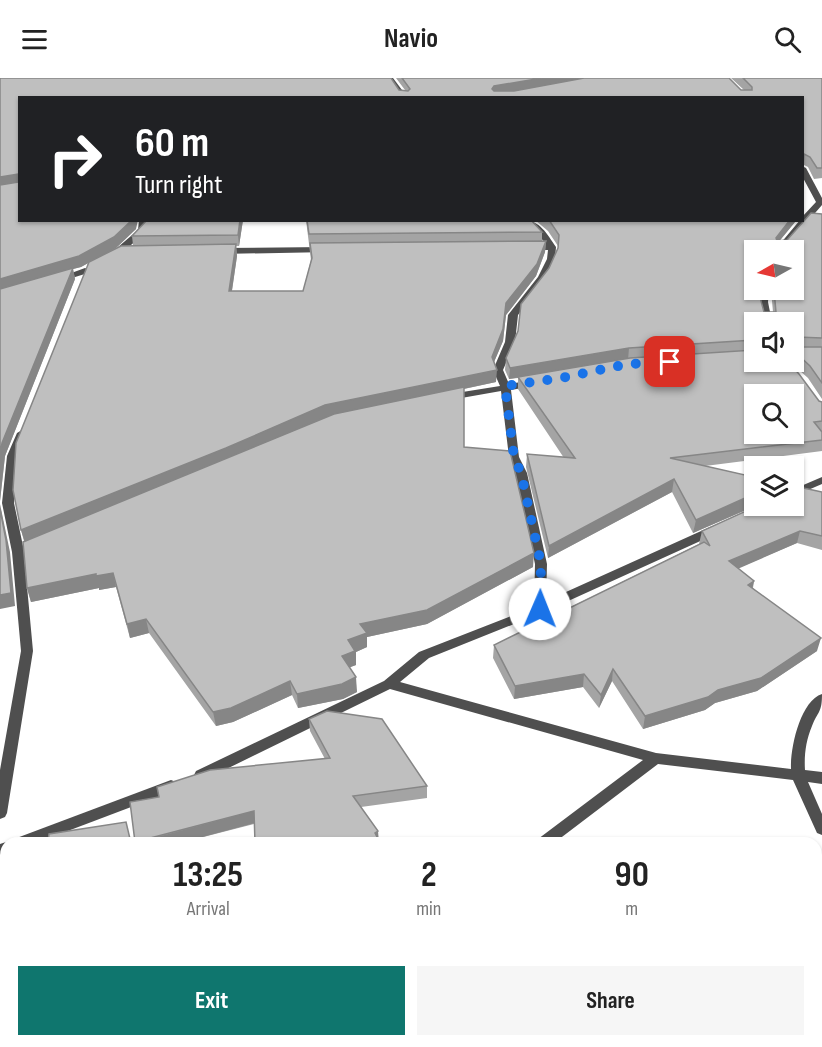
<!DOCTYPE html>
<html lang="en">
<head>
<meta charset="utf-8">
<style>
  body { margin:0; font-family:"Sofia Sans Condensed",sans-serif; background:#f6f6f6; color:#222; height:100vh; display:flex; flex-direction:column; font-size:22px; white-space:nowrap }
  * { box-sizing:border-box; margin:0 }
  p { font-size:20px; color:#767676 }
  .icon { flex:none; width:33px; height:33px; fill:none; stroke:currentColor; stroke-width:2; stroke-linecap:round; stroke-linejoin:round }
  .map { position:relative; flex:1; overflow:hidden }
  .sheet { position:absolute; left:0px; top:759px; width:822px; height:210px; display:flex; flex-direction:column; background:#fff; border-radius:18px 18px 0 0; box-shadow:0 2px 4px #0004 }
  .sheet>* { flex:none }
  .banner { position:absolute; left:18px; top:18px; width:786px; height:126px; border-radius:0px; box-shadow:0 2px 4px #0004; background:#202124; color:#fff; overflow:hidden }
  .needle { width:39px; rotate:262deg }
  .fabs { position:absolute; left:744px; top:162px; display:grid; gap:12px }
  .fabs a { display:grid; place-items:center; width:60px; height:60px; border-radius:0px; background:#fff; box-shadow:0 2px 4px #0004; font-size:30px }
  .pin { position:absolute; display:grid; place-items:center; width:51px; height:51px; color:#fff; margin:-26px; border-radius:12px; box-shadow:0 3px 9px #0006 }
  .me { position:absolute; width:66px; margin:-33px; rotate:1deg; stroke-linejoin:round; filter:drop-shadow(0 0 4px #0008) }
  .turn { display:flex; align-items:center; gap:21px; height:126px; padding:0 18px; font-size:27px }
  .turn .icon { width:78px; height:78px; stroke-width:2.5 }
  .turn b { display:block; font-size:42px; line-height:51px }
  .eta { display:flex; justify-content:space-evenly; align-items:center; height:102px; text-align:center }
  .eta b { font-size:36px; font-weight:700; line-height:42px }
  .button { display:flex; gap:12px; margin-top:auto; padding:12px 18px }
  .button a { flex:1; height:69px; border-radius:0px; background:#0f766e; color:#fff; font-size:24px; font-weight:700; line-height:69px; text-align:center }
  .button a+a { background:#f6f6f6; color:#222 }
  header { display:flex; justify-content:space-between; align-items:center; height:78px; padding:0 18px; background:#fff; font-size:27px; font-weight:700 }
  .map>svg:first-child { display:block }
</style>
</head>
<body>
<header><svg class="icon" aria-label="menu" viewBox="0 0 24 24"><path d="M4 6h16M4 12h16M4 18h16"/></svg>Navio<svg class="icon" aria-label="search" viewBox="0 0 24 24"><circle cx="10" cy="10" r="6"/><path d="M15 15l6 6"/></svg></header>
<div class="map">
<svg width="822" height="969" viewBox="0 0 822 969">
  <rect width="100%" height="100%" fill="#fff"/>
  <g fill="none" stroke-linecap="round" stroke-linejoin="round">
    <g fill="#4f4f4f" fill-rule="evenodd">
      <path d="M387 0H393L408 20H401Z"/>
      <path d="M802 88 806 90 822 120V127L783 172H775L800 142H802V139L816 124 802 98Z"/>
      <path d="M139 142H147L145 155 117 179H111V175L138 152Z"/>
      <path d="M523 142C540 142 547 156 556 169L555 181 546 200 518 237 515 264 503 292 509 306 533 302 538 305 533 308 511 312 519 379 527 395 547 486 546 523 710 449 714 448 720 452 718 455 544 534 429 580 400 604 656 675 791 691C790 671 800 623 822 616 822 635 818 633 812 648 806 662 804 677 805 692L822 694V706L808 704 822 736V757L817 755 793 702 658 686 554 765H535L538 761 643 682 390 611 206 701 201 703 196 701 194 697 196 693 384 603 419 574 534 529 535 486 515 395 509 379 501 313 450 322 445 319 450 316 500 308 493 292 505 264 508 237 538 199 547 181 548 172H529L525 169 529 166H546L534 152Z"/>
      <path d="M326 169 329 170V174L220 176 216 173 220 170Z"/>
      <path d="M85 190 88 191V195L59 204 55 201Z"/>
      <path d="M761 212H769L768 224 772 244H763L758 224Z"/>
      <path d="M22 352 27 355 17 378 14 425 23 468 37 463 43 467 41 470 24 476 33 573 7 735 5 739 0 741V692L21 573 12 474 2 425 7 378 17 355Z"/>
      <path d="M822 399V406L794 418V411Z"/>
      <path d="M171 702 176 704 178 708 176 712 36 765H11L14 761Z"/>
      <path d="M6 764 10 765H6V776L0 778V766Z"/>
      <path d="M257 963H275L278 969H260Z"/>
    </g>
  </g>
  <g fill="#a4a4a4" fill-rule="evenodd">
    <path d="M0 0 405 12 396 0H729L741 12H744L731 0H822V100L814 101 808 89 804 87 802 96V20H20L136 151 116 170 133 167 132 158 147 142H243L239 168H236L237 178 232 213H303L311 182 306 142H531L542 154V163H546L545 174 536 198 506 237 503 263 494 284 496 304 464 311V369L533 489 427 546 367 559V569L356 574V587L350 589 357 614 343 621 298 630 292 617 233 644 216 648 149 555 130 560 116 509 99 512V510L31 524 27 510 24 463 21 452 88 185 81 189 73 191 75 201 5 378 0 423Z"/>
    <path d="M822 136V321L808 300 790 284H794V244H754V284L819 323 822 324V373L705 388 754 399 755 428 693 455 672 414 548 480 526 389 527 376 564 380 518 311V300L509 301 505 292 506 280 558 171V168L548 153 535 142H795V144L779 163 787 162ZM754 172 794 212H771L773 234H764L759 214V212H754Z"/>
    <path d="M822 414V472L797 465 738 490 754 503 753 510 817 573 757 613 715 625 705 632 643 651 612 603 599 630 583 609 514 621 493 580 494 567 699 466 702 453Z"/>
    <path d="M309 641 427 708V720L361 729 254 746 180 765H135L130 724 159 719 325 681 310 653Z"/>
    <path d="M741 963H795L796 969H742Z"/>
  </g>
  <g fill="#868686">
    <path d="M542 0H594L494 18 492 11 494 8Z"/>
    <path d="M19 96 20 107 0 110V99Z"/>
    <path d="M132 142H138L136 151 116 170 81 189 73 191 75 201 5 378 0 423V201Z"/>
    <path d="M240 142H243L239 168 238 157Z"/>
    <path d="M790 142H795V144L773 171 776 160Z"/>
    <path d="M546 163 545 174 536 198 506 237 503 263 491 291 492 279 506 225Z"/>
    <path d="M236 166 237 178 230 225 229 213Z"/>
    <path d="M629 270 628 282 509 301 510 290Z"/>
    <path d="M497 292 496 304 326 340 25 465 21 452 325 327Z"/>
    <path d="M674 401 672 414 548 480 549 468Z"/>
    <path d="M754 416 755 428 693 455 696 442Z"/>
    <path d="M0 426 10 474 15 528 0 531Z"/>
    <path d="M800 453 797 465 726 496 729 483Z"/>
    <path d="M534 475 533 489 427 546 367 559V569L356 574V587L343 592 342 578 348 562 360 546Z"/>
    <path d="M113 495 116 509 99 512V510L31 524 27 510 96 496Z"/>
    <path d="M754 503 751 516 748 507Z"/>
    <path d="M146 541 149 555 130 560 127 546Z"/>
    <path d="M821 560 817 573 757 613 715 625 705 632 643 651 645 638Z"/>
    <path d="M613 591 612 603 599 630 601 617Z"/>
    <path d="M584 596 583 609 514 621 515 608Z"/>
    <path d="M356 599 357 614 343 621 298 630 297 616Z"/>
    <path d="M290 603 292 617 233 644 216 648 213 634Z"/>
    <path d="M254 733 255 745 180 765H135Z"/>
    <path d="M378 753 379 765 375 755Z"/>
  </g>
  <g fill="#bfbfbf" stroke="#868686" stroke-width="1.5" fill-rule="evenodd">
    <path d="M0 0H391L399 12 408 13 410 11 402 0H542L494 8 492 11 494 13H514L584 0H729L741 12H752V9L743 0H822V90H817L810 79 804 76 803 91H802V20H20V142H132L114 159 79 178 0 201V107L18 104 19 96 0 99Z"/>
    <path d="M811 135 822 136V260L797 259 794 267 797 269H822V305L810 288 794 273V244H754V262L629 270 510 290 506 280 518 253 521 226 549 190 558 170 559 157 549 142H790L776 160 777 163 787 162ZM754 172H794V212H774L776 234H764L758 212H754Z"/>
    <path d="M147 142H240L238 157 132 158Z"/>
    <path d="M307 142H531L542 154 309 156Z"/>
    <path d="M546 163 537 186 506 225 503 251 492 279 497 292 325 327 226 370 21 452 13 412 16 365 89 184 121 168 236 166 229 213H303L312 180 310 165Z"/>
    <path d="M73 190 2 365 0 379V211Z"/>
    <path d="M754 272V284H788L799 296 819 323 822 324V343L814 344 822 354V362L670 380 754 399V416L696 442 674 401 549 468 527 376 575 380 518 299 630 280ZM754 316H794V356H754Z"/>
    <path d="M464 309V369L510 373 534 475 427 532 360 546 367 555 348 562 355 573 342 578 356 599 342 606 297 616 290 603 231 630 213 634 146 541 127 546 113 495 96 498V496L27 510 23 464 334 336Z"/>
    <path d="M794 408 822 414V458L800 453 729 483 754 503 748 507 821 560 761 600 718 612 708 619 645 638 613 591 601 617 584 596 515 608 494 567 704 464 710 468 702 453 757 428H794Z"/>
    <path d="M0 431 6 462 11 515 0 517Z"/>
    <path d="M327 633 382 641 427 708 353 718 378 753 375 755 380 765H255L254 733 135 764 130 724 159 719 157 709 210 692 330 680 309 641Z"/>
    <path d="M126 744 131 765H48L49 756Z"/>
    <path d="M6 813V963H236L241 969H0V814Z"/>
    <path d="M382 963H630L628 969H383Z"/>
    <path d="M746 963H795L796 969H747Z"/>
  </g>
  <g fill="none" stroke-linecap="round" stroke-linejoin="round">
    <path stroke="#1a73e8" stroke-width="10" stroke-dasharray="0 18" d="M540 531 541 486 521 395 514 379 505 308 561 300 628 286 670 284"/>
  </g>
</svg>
<div class="fabs">
<a><svg class="needle" viewBox="-14 -14 28 28"><path d="M0-13l5 13h-10z" fill="#e53935"/><path d="M0 13l5-13h-10z" fill="#767676"/></svg></a>
<a><svg class="icon" aria-label="sound" viewBox="0 0 24 24"><path d="M4 9h4l5-4v14l-5-4H4zM17 9q2 3 0 6"/></svg></a>
<a><svg class="icon" aria-label="search" viewBox="0 0 24 24"><circle cx="10" cy="10" r="6"/><path d="M15 15l6 6"/></svg></a>
<a><svg class="icon" aria-label="layers" viewBox="0 0 24 24"><path d="M12 4l9 5-9 5-9-5zM3 14l9 5 9-5"/></svg></a>
</div>
<div class="pin" style="left:670px;top:284px;background:#d93025"><svg class="icon" aria-label="arrive" viewBox="0 0 24 24"><path d="M6 21V4h12l-3 4 3 4H6"/></svg></div>
<svg class="me" style="left:540px;top:531px" viewBox="-20 -20 40 40"><circle r="19" fill="#fff"/><path d="M0-13L10 11 0 6-10 11z" fill="#1a73e8"/></svg>
<div class="banner">
<div class="turn"><svg class="icon" aria-label="right" viewBox="0 0 24 24"><path d="M7 20v-9h11M14 6l5 5-5 5"/></svg><div><b>60 m</b>Turn right</div></div>
</div>
<section class="sheet">
<div class="eta">
<div><b>13:25</b><p>Arrival</p></div>
<div><b>2</b><p>min</p></div>
<div><b>90</b><p>m</p></div>
</div>
<div class="button"><a>Exit</a><a>Share</a></div>
</section>
</div>
</body>
</html>
